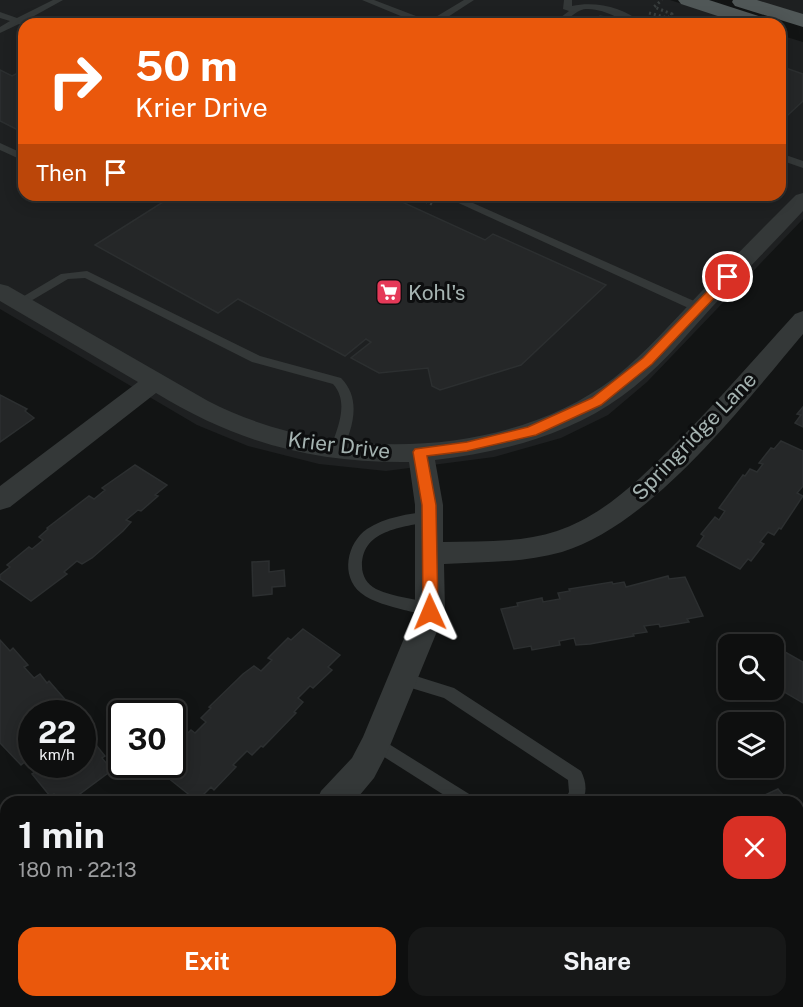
<!DOCTYPE html>
<html lang="en">
<head>
<meta charset="utf-8">
<style>
  body { margin:0; font-family:"Public Sans",sans-serif; background:#171818; color:#f1f3f6; height:100vh; display:flex; flex-direction:column; font-size:22px; white-space:nowrap }
  * { box-sizing:border-box; margin:0 }
  p { font-size:20px; color:#9b9c9e }
  .icon { flex:none; width:33px; height:33px; fill:none; stroke:currentColor; stroke-width:2; stroke-linecap:round; stroke-linejoin:round }
  .map { position:relative; flex:1; overflow:hidden }
  .panel { position:absolute; left:0px; top:796px; width:804px; height:212px; display:flex; flex-direction:column; background:#0e0f0f; border-radius:18px 18px 0 0; box-shadow:0 3px 15px #0003,0 0 0 2px #2e2f2f }
  .panel>* { flex:none }
  .top-card { position:absolute; left:18px; top:18px; width:768px; height:183px; border-radius:18px; box-shadow:0 3px 15px #0003,0 0 0 2px #2e2f2f; background:#ea580c; color:#fff; overflow:hidden }
  .tools { position:absolute; left:718px; top:634px; display:grid; gap:12px }
  .tools a { display:grid; place-items:center; width:66px; height:66px; border-radius:12px; background:#0e0f0f; box-shadow:0 3px 15px #0003,0 0 0 2px #2e2f2f; font-size:30px }
  .speed { position:absolute; left:18px; top:700px; display:flex; gap:12px; font-size:30px; font-weight:700; text-align:center }
  .speed>* { display:grid; place-content:center; width:78px; height:78px; border-radius:50%; background:#0e0f0f; box-shadow:0 3px 15px #0003,0 0 0 2px #2e2f2f; line-height:1 }
  .speed small { font-size:15px; font-weight:400 }
  .speed .limit { border:3px solid #111; border-radius:9px; background:#fff; color:#111 }
  .pin { position:absolute; display:grid; place-items:center; width:51px; height:51px; color:#fff; margin:-26px; border:3px solid #fff; border-radius:50%; box-shadow:0 2px 6px #0007 }
  .me { position:absolute; width:66px; margin:-33px; rotate:359deg; stroke-linejoin:round; filter:drop-shadow(0 0 4px #0008) }
  .turn { display:flex; align-items:center; gap:21px; height:126px; padding:0 18px; font-size:27px }
  .turn .icon { width:78px; height:78px; stroke-width:2.5 }
  .turn b { display:block; font-size:42px; line-height:51px }
  .then { display:flex; align-items:center; height:57px; padding:0 18px; background:#0003; gap:12px; font-size:22px }
  .round { display:grid; place-items:center; flex:none; width:63px; height:63px; border-radius:18px; background:#171818 }
  .summary { display:flex; align-items:center; justify-content:space-between; height:102px; padding:0 18px }
  h1 { font-size:36px; font-weight:700; line-height:45px }
  .cta { display:flex; gap:12px; margin-top:auto; padding:12px 18px }
  .cta a { flex:1; height:69px; border-radius:18px; background:#ea580c; color:#fff; font-size:24px; font-weight:700; line-height:69px; text-align:center }
  .cta a+a { background:#171818; color:#f1f3f6 }
  .map>svg:first-child { display:block }
</style>
</head>
<body>
<div class="map">
<svg width="803" height="1007" viewBox="0 0 803 1007">
  <rect width="100%" height="100%" fill="#121414"/>
  <g fill="#1e2021">
    <path d="M0 0H670L745 24H24V195H780V35L803 42V219L647 382 608 415 561 438 494 457 386 471 319 464 248 446 197 425 0 309Z"/>
    <path d="M736 0H803V21Z"/>
  </g>
  <g fill="#252728" stroke="#2c2f30" stroke-width="1.5">
    <path d="M600 16 621 20 618 23 622 24H589Z"/>
    <path d="M780 66 803 74V101L788 115 780 112Z"/>
    <path d="M0 70 12 76 24 70V133L0 121Z"/>
    <path d="M174 195H387L485 240 493 234 606 285 521 365 440 390 432 386 428 368 379 373 351 358 371 342 366 339 345 356 238 299 218 313 95 245Z"/>
    <path d="M0 395 27 409 25 411 34 418 0 442Z"/>
    <path d="M803 407V427L795 423 801 415 797 414Z"/>
    <path d="M781 441 803 451V486L797 493 803 496 781 529 779 528 774 535 768 532 760 542 764 544 751 561 748 559 740 569 697 546 704 536 701 534 715 517 719 520 725 511 719 508 743 475 745 476 750 469 757 472 763 464 759 463 771 448 774 449Z"/>
    <path d="M135 465 167 485 155 495 158 496 141 511 138 510 126 520 131 522 123 531 92 558 82 564 77 561 64 572 67 574 31 601 0 579V575L10 567 7 565 29 547 32 549 43 540 39 537 48 529 47 528 89 496 94 499 105 490 102 488Z"/>
    <path d="M269 561V572L284 570 285 586 272 587V594L253 596 252 562Z"/>
    <path d="M668 576 669 579 685 577 703 616 687 619 689 622 660 627 659 624 644 626 647 632 633 634 634 636 590 644 576 645 574 638 559 641 560 645 532 650 531 646 514 649 501 609 518 606 517 603 542 598 543 602 560 599 558 593 570 591 569 589 612 582 613 584 624 582 626 587Z"/>
    <path d="M303 629 340 655 328 667 332 670 313 688 310 686 298 698 303 702 294 712 296 713 263 747 261 746 252 755 247 751 233 765 236 767 214 790 211 787 197 801 157 769 161 765H172V748L191 730 195 733 206 722 201 718 211 708 209 707 243 674 254 666 261 671 272 660 268 658 288 638 291 640Z"/>
    <path d="M0 640 10 651 13 648 28 665 24 667 34 678 40 674 47 683 49 681 75 711 74 714H32V765H82V736L84 738 88 735 105 756 102 758 112 770 69 802H61L54 794 50 796 32 774 36 771 27 760 21 765 0 743Z"/>
    <path d="M785 652 803 662V703L774 686V668Z"/>
    <path d="M778 789 789 802H750Z"/>
    <path d="M798 815 803 821V834L798 837Z"/>
    <path d="M221 1002H312L304 1007H224Z"/>
  </g>
  <g fill="none" stroke-linecap="round" stroke-linejoin="round">
    <g stroke="#3a3f3f" stroke-width="3" stroke-dasharray="2 3" stroke-linecap="butt">
      <path d="M649 13 668 18 672 14 654 7 662 0"/>
      <path d="M780 113 786 115"/>
      <path d="M412 195 434 205"/>
    </g>
    <g fill="#343838" fill-rule="evenodd">
      <path d="M53 0H63L25 21 24 24H19L0 33V27L10 21 0 18V12L17 18Z"/>
      <path d="M362 0H374L429 21 464 0H474L437 24H420Z"/>
      <path d="M564 0H572V6C595 1 625 7 642 24 623 24 607 8 586 9 573 10 569 24 552 24L569 11 563 9Z"/>
      <path d="M0 143 24 154V161L0 150Z"/>
      <path d="M780 153 803 161V168L780 160Z"/>
      <path d="M441 195H455L703 305 705 308 699 312 695 311Z"/>
      <path d="M87 271 260 356 341 378C362 399 353 429 341 453L336 455 330 450C337 429 350 403 333 384L252 362 85 278 68 279 24 305H16L14 302 61 274Z"/>
      <path d="M429 511 434 512 436 516 434 520C407 528 362 527 362 566 362 576 367 584 376 589 395 598 416 598 435 605L437 609 435 613C426 616 413 612 404 610 390 606 372 602 361 593 340 576 347 543 367 529 385 517 409 514 429 511Z"/>
      <path d="M403 672 454 688 581 771C586 781 588 793 581 802H564L569 792 568 780 444 698 398 684 395 679 398 674Z"/>
      <path d="M376 736 474 797 476 802H455L370 748 368 743 370 738Z"/>
      <path d="M803 898V916L798 918V900Z"/>
      <path d="M711 1002H729L727 1007H709Z"/>
    </g>
    <g fill="#343838" fill-rule="evenodd">
      <path d="M803 193V211C773 243 742 275 712 307 684 338 656 372 622 396 567 436 501 452 435 460L443 505V542C481 541 521 543 557 531 605 515 642 477 677 442 718 401 756 357 795 314L803 311V334C742 406 653 524 562 552 523 563 483 562 444 564L445 612 387 753 374 778 354 802H316L321 791 352 758 363 737 415 612V505L409 462C314 463 238 443 156 393L10 507 0 510V486L138 382 0 301V284L8 286 208 401C326 463 505 461 614 378 646 353 673 321 701 292 732 259 764 227 796 195Z"/>
      <path d="M0 856 6 858V892L0 890Z"/>
      <path d="M6 989V1002H38L37 1007H0Z"/>
      <path d="M99 1002H137L136 1007H98Z"/>
    </g>
    <g fill="#505757" fill-rule="evenodd">
      <path d="M678 0H709L771 20 775 24H742L681 4Z"/>
      <path d="M733 0H757L803 14V27L735 6 732 2Z"/>
    </g>
  </g>
  <path fill="#ea580c" stroke="#983908" stroke-width="1.5" d="M728 273 734 277 732 279 652 364 601 405 536 435 467 451 427 456 436 505 438 612 436 616H425L423 612 422 505 413 452 415 449 467 442 528 427 592 398 643 358 724 274Z"/>
  <defs>
    <symbol id="supermarket-square" viewBox="-11 -11 22 22"><rect x="-9" y="-9" width="18" height="18" rx="4" fill="#e53958" stroke="#0d0e0f"/><path d="M-6-5.5h2.5l.6 2H6L4.5 2H-2.5L-4.4-4H-6ZM-1.5 3.2a1.3 1.3 0 1 0 .1 0ZM3 3.2a1.3 1.3 0 1 0 .1 0Z" fill="#fff"/></symbol>
  </defs>
  <g fill-rule="evenodd">
    <use href="#supermarket-square" x="374" y="277" width="30" height="30"/>
  </g>
  <g text-anchor="middle" dominant-baseline="central" stroke-width="6" stroke-linejoin="round" paint-order="stroke">
    <g font-size="21" fill="#a5b3b1" stroke="#0d0e0f" text-anchor="start">
      <text x="408" y="292">Kohl's</text>
    </g>
    <g font-size="21" fill="#a5b3b1" stroke="#0d0e0f">
      <text transform="translate(694 436) rotate(-46)">Springridge Lane</text>
      <text transform="translate(339 445) rotate(7)">Krier Drive</text>
    </g>
  </g>
</svg>
<div class="tools">
<a><svg class="icon" aria-label="search" viewBox="0 0 24 24"><circle cx="10" cy="10" r="6"/><path d="M15 15l6 6"/></svg></a>
<a><svg class="icon" aria-label="layers" viewBox="0 0 24 24"><path d="M12 4l9 5-9 5-9-5zM3 14l9 5 9-5"/></svg></a>
</div>
<div class="speed"><div>22<small>km/h</small></div><div class="limit">30</div></div>
<div class="pin" style="left:728px;top:277px;background:#d93025"><svg class="icon" aria-label="arrive" viewBox="0 0 24 24"><path d="M6 21V4h12l-3 4 3 4H6"/></svg></div>
<svg class="me" style="left:430px;top:612px" viewBox="-20 -20 40 40"><path d="M0-17L14 15 0 8-14 15z" fill="#ea580c" stroke="#fff" stroke-width="4"/></svg>
<div class="top-card">
<div class="turn"><svg class="icon" aria-label="right" viewBox="0 0 24 24"><path d="M7 20v-9h11M14 6l5 5-5 5"/></svg><div><b>50 m</b>Krier Drive</div></div>
<div class="then">Then<svg class="icon" aria-label="arrive" viewBox="0 0 24 24"><path d="M6 21V4h12l-3 4 3 4H6"/></svg></div>
</div>
<section class="panel">
<div class="summary"><div><h1>1 min</h1><p>180 m · 22:13</p></div><a class="round" style="background:#d93025;color:#fff"><svg class="icon" aria-label="close" viewBox="0 0 24 24"><path d="M6 6l12 12M18 6L6 18"/></svg></a></div>
<div class="cta"><a>Exit</a><a>Share</a></div>
</section>
</div>
</body>
</html>
